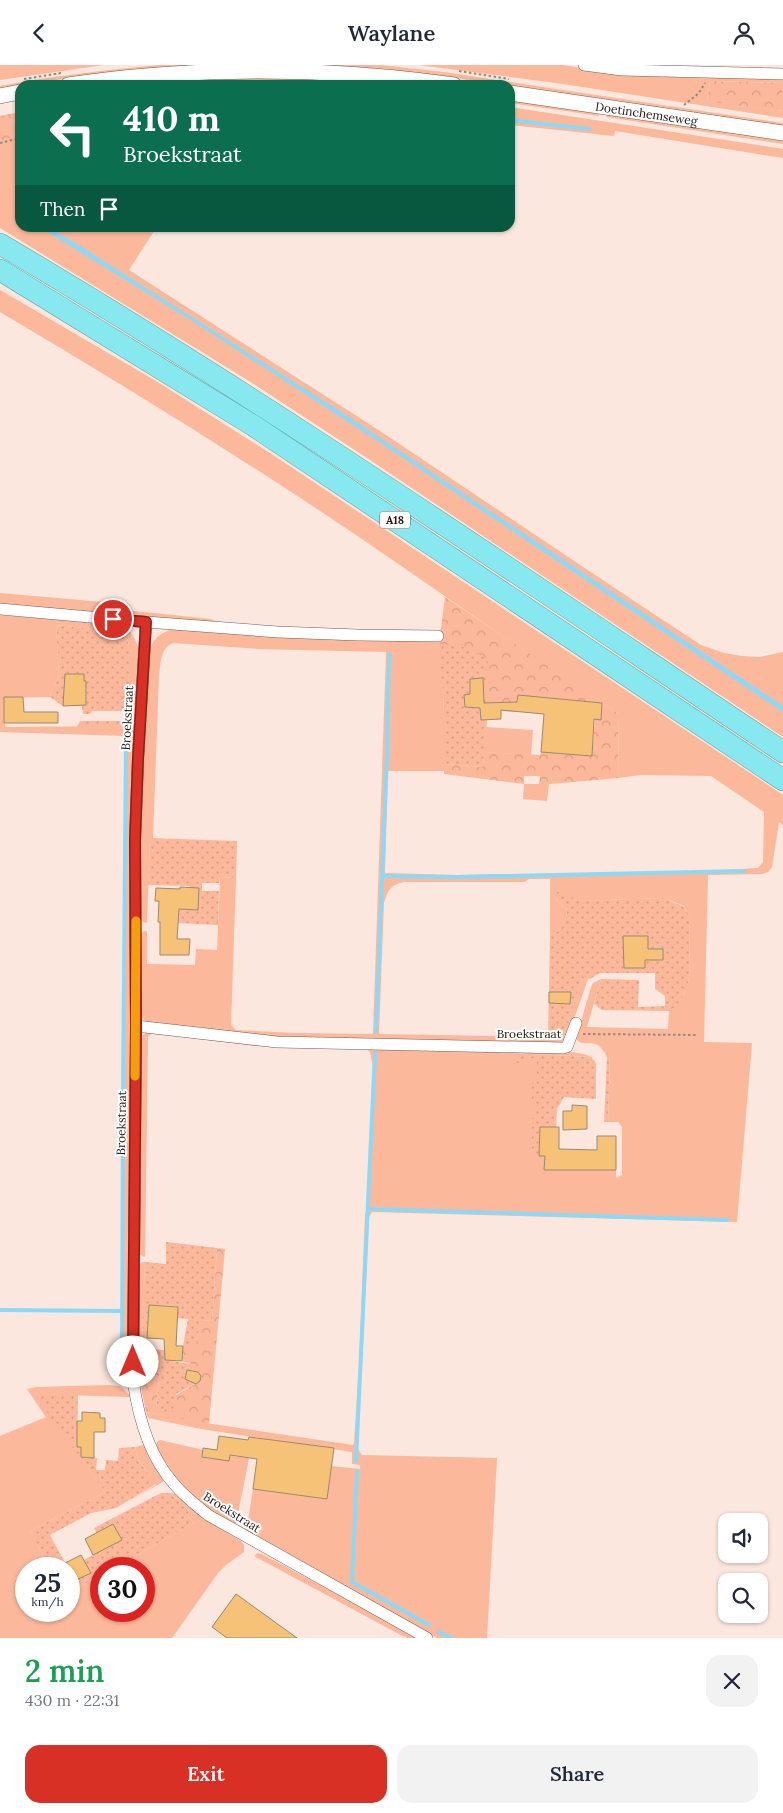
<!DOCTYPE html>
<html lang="en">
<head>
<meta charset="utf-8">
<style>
  body { margin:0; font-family:Lora,serif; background:#f2f2f3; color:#1f2937; height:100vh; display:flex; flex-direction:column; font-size:19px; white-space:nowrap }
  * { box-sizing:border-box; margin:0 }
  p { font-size:16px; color:#747a83 }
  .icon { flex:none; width:28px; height:28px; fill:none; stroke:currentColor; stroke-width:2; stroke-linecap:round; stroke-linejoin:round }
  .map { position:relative; height:1573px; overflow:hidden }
  .side { display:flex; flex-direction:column; background:#fff; flex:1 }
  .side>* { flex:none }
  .banner { position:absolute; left:15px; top:15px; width:500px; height:152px; border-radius:15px; box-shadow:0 1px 4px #0004; background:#0b6e4f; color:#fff; overflow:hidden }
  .tools { position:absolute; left:718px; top:1448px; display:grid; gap:10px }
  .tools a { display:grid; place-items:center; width:50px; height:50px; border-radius:10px; background:#fff; box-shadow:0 1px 4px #0004; font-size:25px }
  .speed { position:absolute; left:15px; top:1492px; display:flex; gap:10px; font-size:25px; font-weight:700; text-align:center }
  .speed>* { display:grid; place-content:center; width:65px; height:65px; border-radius:50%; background:#fff; box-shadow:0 1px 4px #0004; line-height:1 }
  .speed small { font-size:12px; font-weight:400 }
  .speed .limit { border:8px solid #d22; background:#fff; color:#111 }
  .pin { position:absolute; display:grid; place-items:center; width:42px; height:42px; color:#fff; margin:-21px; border:2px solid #fff; border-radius:50%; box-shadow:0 1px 5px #0007 }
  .me { position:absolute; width:55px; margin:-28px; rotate:0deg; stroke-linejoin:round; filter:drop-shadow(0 0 4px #0008) }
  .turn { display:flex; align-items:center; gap:18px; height:105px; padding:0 25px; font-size:22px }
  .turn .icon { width:65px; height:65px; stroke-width:2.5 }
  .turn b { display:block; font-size:35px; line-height:42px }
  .then { display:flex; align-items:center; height:48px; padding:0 25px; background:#0003; gap:10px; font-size:19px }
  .round { display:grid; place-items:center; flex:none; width:52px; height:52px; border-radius:15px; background:#f2f2f3 }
  .overview { display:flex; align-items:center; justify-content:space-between; height:85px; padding:0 25px }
  h1 { font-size:30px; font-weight:600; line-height:38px; color:#1e9e55 }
  .button { display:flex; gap:10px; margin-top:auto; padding:10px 25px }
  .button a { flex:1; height:58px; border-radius:15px; background:#d93025; color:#fff; font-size:20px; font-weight:600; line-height:58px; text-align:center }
  .button a+a { background:#f2f2f3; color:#1f2937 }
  header { display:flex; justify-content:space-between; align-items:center; height:65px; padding:0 25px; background:#fff; font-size:22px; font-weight:600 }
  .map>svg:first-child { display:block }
</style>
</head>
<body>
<header><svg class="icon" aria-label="back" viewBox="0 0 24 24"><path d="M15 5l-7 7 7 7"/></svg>Waylane<svg class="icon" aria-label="person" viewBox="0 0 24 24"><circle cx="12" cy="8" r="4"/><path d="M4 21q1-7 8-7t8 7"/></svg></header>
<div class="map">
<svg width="783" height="1573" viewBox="0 0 783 1573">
  <defs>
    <pattern id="forest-crowns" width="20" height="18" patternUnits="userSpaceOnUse" patternTransform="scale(1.25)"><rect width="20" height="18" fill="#fcb89a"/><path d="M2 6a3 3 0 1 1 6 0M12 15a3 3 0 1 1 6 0" fill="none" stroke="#d89d84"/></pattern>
    <pattern id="garden-dots" width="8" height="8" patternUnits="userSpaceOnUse" patternTransform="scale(1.25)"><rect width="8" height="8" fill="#fcb89a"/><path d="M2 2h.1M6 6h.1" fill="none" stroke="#d89d84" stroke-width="1.8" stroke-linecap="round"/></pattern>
  </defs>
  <rect width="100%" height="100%" fill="#fbe7de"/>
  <g fill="#fcb89a">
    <path d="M0 0H104L0 15Z"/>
    <path d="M158 0H380L444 7 783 58V62L510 20 448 12 67 13 0 24V21C52 11 105 5 158 0Z"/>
    <path d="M419 0H563L587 4 783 12V18L710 16 707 35 783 46V53L563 19Z"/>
    <path d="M248 13 329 14 410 20 271 17 123 20 166 16Z"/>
    <path d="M510 33 598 46 599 51 510 38Z"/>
    <path d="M510 42 783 84V93L615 66 614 71 510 60Z"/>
    <path d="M608 48 783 75V79L606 52Z"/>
    <path d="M20 71V162L156 163 129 205 380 366 646 544 701 580 724 588 742 591 759 592 783 587V672L367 393 249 316 0 163V76Z"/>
    <path d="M0 225 156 316 273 390 783 730V760L779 757 772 802 768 807 762 809 708 810 704 977 752 978 737 1157 372 1147 369 1152 358 1384 362 1390 497 1393 487 1573H437L246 1468 253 1424 327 1434 331 1401 360 1404V1400L352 1399V1387L201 1364 148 1353 146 1347 206 1358 353 1380 354 1377 359 1300 365 1149 366 1147 373 1001 370 987 366 984 255 981 153 968 148 971 145 1192 138 1189 139 975 142 971 148 966 249 978 283 980 559 985 584 989 591 992 514 988V998H524V993H537V1018H532V1035L536 1036V1054H532V1091H545V1105H556L557 1092H560L559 1104 616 1105V1113L622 1110V1062L618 1057H608L610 988H605C602 985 600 980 595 979 588 977 582 981 576 974L591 922 593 918 601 914 587 962 668 964 669 946C683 938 688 922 690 907L689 850 684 841 664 833 578 836 559 825 556 834 567 845C566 858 562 866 550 870V814H529L525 817H404C391 819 387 826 384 838L379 969 562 972 564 969 582 912 588 914 568 971 562 978 553 979 263 973 152 960C146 957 142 955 139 949V870L144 866H147V899L195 900 196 884 217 885 220 812 236 813 231 960 236 965 295 968 373 969 386 587 258 584 173 578C160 583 161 598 159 610L153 773 150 774 147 858 143 857 139 853V737L141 687 150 584C154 572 162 567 174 564L340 575H440L445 667 444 706H388L385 808 457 810 708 806 758 803 763 797 764 747 711 711 641 710 618 713 619 649C531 592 446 531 359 472 242 393 122 319 0 247Z"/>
    <path d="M0 528 114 538 116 544 211 554 218 557 0 540Z"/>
    <path d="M0 550 122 560C149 577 138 616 136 644L132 647 129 646V580L126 574 116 566 56 560 59 610C57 618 51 624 50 632L4 633 5 662 126 661 127 656H132L135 659 130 924 128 1308 119 1312 122 1299 126 671 0 667Z"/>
    <path d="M486 662 533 665 531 690 484 687Z"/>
    <path d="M524 719H549L547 736 523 734Z"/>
    <path d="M142 1197H145L142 1273 139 1272 138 1201Z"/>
    <path d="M109 1320 120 1321 131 1331 129 1332 35 1329 105 1427 30 1466 50 1504H26V1546H69V1528L101 1510V1546H144V1504H112L194 1458 188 1452 189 1446 170 1428 177 1429 204 1454 241 1476 244 1480V1487L226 1500 218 1508 172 1573H0V1371L46 1352 27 1324 36 1322Z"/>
    <path d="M160 1375 203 1385 202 1392 216 1394 217 1389 249 1393 236 1459 232 1461C206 1444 182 1424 165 1397 161 1391 154 1384 157 1377Z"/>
    <path d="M143 1380 146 1381 164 1414 163 1417 116 1443 156 1420 138 1394 135 1382Z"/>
    <path d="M258 1488 262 1489 419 1573H407L395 1567 254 1491Z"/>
  </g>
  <g fill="url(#forest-crowns)">
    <path d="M710 16 783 18V46L707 36Z"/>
    <path d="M20 47V71L0 76V51Z"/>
    <path d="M445 532 619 649 618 713 539 720 540 711H524V719L444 709V699L483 702 484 687 540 690 541 687 592 691 595 654H601L602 638 518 630 515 647 501 646 484 638 483 613 487 596 439 579Z"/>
    <path d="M217 1183 225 1184 209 1359 146 1347 139 1312 141 1283 162 1285 156 1342 200 1316 193 1306 191 1299 182 1296 183 1281 196 1277 200 1255 212 1256Z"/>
  </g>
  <g fill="url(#garden-dots)">
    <path d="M56 560 116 566 126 574 129 580V646H92L90 649H83L82 641H63L50 632C51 624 57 618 59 610Z"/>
    <path d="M439 579C458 580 473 582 488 596L483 613 470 614V629L464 630 465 642 480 643 481 655H487L483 702 444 699V641Z"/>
    <path d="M80 656H127V661L77 662Z"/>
    <path d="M150 773 237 776 236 813 220 812 219 818H202V826H219L218 860 178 858 179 844 198 845 189 834 190 821 148 820Z"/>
    <path d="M560 824 578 836 664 833 684 842 689 850 690 907C688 922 683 938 669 946L602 945 594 939 601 914 639 915 638 942 665 941V931L655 924V908H600L590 914 582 913 564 969 562 972 548 973 550 870C562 866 566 858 567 845L556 834V829Z"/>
    <path d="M514 988 591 992 596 998V1034L564 1032 557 1044 556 1062 540 1063 539 1091H532V1053H536V1036H532V1018H537V993H524V998H514Z"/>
    <path d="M605 988H610L608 1057H604L607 993Z"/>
    <path d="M166 1177 217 1183 212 1256 200 1255 196 1278 183 1281 188 1254 177 1253V1241L150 1240 147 1273H142L145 1197 166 1199Z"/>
    <path d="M162 1285H164L165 1295 191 1299 193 1306 198 1307 201 1311 200 1316 176 1329 173 1346 156 1343Z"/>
    <path d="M34 1329 78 1330 77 1382H81V1392L97 1393 96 1405H105L106 1395 118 1396 119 1383 135 1382 138 1395 156 1419 116 1443 91 1448 50 1470 65 1498 84 1495 93 1490 96 1467 94 1463 161 1428H170L189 1446 188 1452 194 1458 112 1504H101V1510L69 1528V1504H50L30 1466 105 1427Z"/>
  </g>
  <path fill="#8bd9f7" d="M41 163H49L77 179 340 346 783 641V647L379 377 192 256Z"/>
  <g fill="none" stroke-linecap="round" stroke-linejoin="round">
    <g stroke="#8bd9f7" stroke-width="4">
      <path d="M510 55 589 64"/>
      <path d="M382 811 456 812 744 806"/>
      <path d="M376 966 387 689 389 589"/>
      <path d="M123 1027 126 675"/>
      <path d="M368 1144 727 1155"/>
      <path d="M0 1245 122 1246"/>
      <path d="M122 1299 123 1040"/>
      <path d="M356 1396 375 988"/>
      <path d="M357 1407 352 1517 429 1560"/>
      <path d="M439 1567 451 1573"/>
    </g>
  </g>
  <g fill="#f6c278" stroke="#9b8970">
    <path d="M65 609H84V616H86V640L63 641Z"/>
    <path d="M483 613 484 638 517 637 518 630 602 638 601 655 594 654 592 691 541 687 544 649 501 645V654L481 655 480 643 465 642 464 630 470 629V614Z"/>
    <path d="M4 632H23L24 647H58V658H4Z"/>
    <path d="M180 822 199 823 198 845 179 844 177 874H190L189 890H160V857H158L159 836H155L156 823 180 824Z"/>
    <path d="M623 871H648V884H663V895H645V903H624Z"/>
    <path d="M549 927H571L570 939 549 938Z"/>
    <path d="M572 1040 587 1041V1064L563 1065V1046H572Z"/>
    <path d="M540 1062H559V1084L597 1085V1071H616V1105H544L545 1091H539Z"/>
    <path d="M149 1240 178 1242 176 1281H183L182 1296 165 1295 164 1274 147 1273Z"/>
    <path d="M187 1305 198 1307 201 1311 200 1316 196 1319 185 1314Z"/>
    <path d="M82 1347 100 1348V1353H105V1367H94V1393L81 1392V1382H77V1356H82Z"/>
    <path d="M219 1371 248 1375 249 1372 334 1383 327 1434 253 1424 257 1394 230 1390 229 1396 202 1392 203 1383 217 1385Z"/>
    <path d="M113 1459 122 1475 93 1490 85 1474Z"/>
    <path d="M81 1490 91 1508 74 1516 65 1498Z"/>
    <path d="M236 1529 297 1573H227L212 1562Z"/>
  </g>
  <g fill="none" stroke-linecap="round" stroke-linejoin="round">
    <defs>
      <g id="minor">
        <path d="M584 0 622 5 783 9"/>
        <path d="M0 544 146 557 138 694 135 775 136 961 133 1315C138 1351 149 1391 174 1419 184 1431 196 1440 208 1450L427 1573"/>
        <path d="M146 557 278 567 358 570 438 571"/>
        <path d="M136 961 277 977 563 983 567 982 576 958"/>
      </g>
      <g id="tertiary">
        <path d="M68 20C196 1 326 2 454 20"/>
        <path id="s1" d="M510 28 783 68"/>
        <path d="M0 31 20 27"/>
      </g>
      <g id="motorway">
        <path d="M0 179C268 337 524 514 783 687"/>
        <path d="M0 205 254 361 783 715"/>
      </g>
    </defs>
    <use href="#minor" stroke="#785c50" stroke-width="12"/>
    <use href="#tertiary" stroke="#785c50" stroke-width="16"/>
    <use href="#motorway" stroke="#639fa1" stroke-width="22"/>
    <g stroke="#988881" stroke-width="2" stroke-dasharray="2.5 2.5" stroke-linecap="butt">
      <path d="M459 6 509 14"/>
      <path d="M24 14 61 8"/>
      <path d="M684 40 699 28 705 18"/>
      <path d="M0 78 20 73"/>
      <path d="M583 969 698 970"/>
    </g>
    <use href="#minor" stroke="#fff" stroke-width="11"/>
    <use href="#tertiary" stroke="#fff" stroke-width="15"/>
    <use href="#motorway" stroke="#87e9ef" stroke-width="21"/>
  </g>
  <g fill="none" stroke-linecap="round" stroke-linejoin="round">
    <defs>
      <path id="route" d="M113 554 146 557 138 694 135 775 136 961 133 1297"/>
    </defs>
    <use href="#route" stroke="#8d1f18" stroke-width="12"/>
    <use href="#route" stroke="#d93025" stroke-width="9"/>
    <path stroke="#f59e0b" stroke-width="9" d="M135 1011 136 856"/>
  </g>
  <g text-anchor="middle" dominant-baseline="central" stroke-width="4" stroke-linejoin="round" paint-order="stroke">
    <rect fill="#fff" stroke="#645c58" stroke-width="1" x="380" y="446.5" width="30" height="17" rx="4"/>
    <g font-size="11" font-weight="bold" fill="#211611">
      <text x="395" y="455">A18</text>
    </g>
    <g font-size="12" fill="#211611" stroke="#fff">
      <text stroke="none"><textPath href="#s1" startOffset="138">Doetinchemseweg</textPath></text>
      <text transform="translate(127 653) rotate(-87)">Broekstraat</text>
      <text x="529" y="968">Broekstraat</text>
      <text transform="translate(121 1058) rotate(-89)">Broekstraat</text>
      <text transform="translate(232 1447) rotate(32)">Broekstraat</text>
    </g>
  </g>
</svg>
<div class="tools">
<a><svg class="icon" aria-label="sound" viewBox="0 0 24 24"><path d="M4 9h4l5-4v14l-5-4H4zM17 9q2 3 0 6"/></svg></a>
<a><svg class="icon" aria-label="search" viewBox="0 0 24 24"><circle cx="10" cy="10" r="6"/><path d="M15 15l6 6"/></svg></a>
</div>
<div class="speed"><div>25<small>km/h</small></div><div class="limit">30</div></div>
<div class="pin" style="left:113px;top:554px;background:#d93025"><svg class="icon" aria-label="arrive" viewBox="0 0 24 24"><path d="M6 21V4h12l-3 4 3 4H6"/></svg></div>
<svg class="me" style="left:133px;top:1297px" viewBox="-20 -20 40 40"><circle r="19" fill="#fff"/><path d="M0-13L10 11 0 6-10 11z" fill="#d93025"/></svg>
<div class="banner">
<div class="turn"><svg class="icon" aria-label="left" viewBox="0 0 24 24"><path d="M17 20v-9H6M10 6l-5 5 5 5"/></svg><div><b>410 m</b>Broekstraat</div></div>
<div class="then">Then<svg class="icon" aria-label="arrive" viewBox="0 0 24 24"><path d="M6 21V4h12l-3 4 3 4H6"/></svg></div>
</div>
</div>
<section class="side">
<div class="overview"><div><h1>2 min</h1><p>430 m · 22:31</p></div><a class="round"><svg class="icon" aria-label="close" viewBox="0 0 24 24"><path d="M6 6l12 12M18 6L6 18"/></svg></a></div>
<div class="button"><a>Exit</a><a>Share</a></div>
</section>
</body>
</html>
